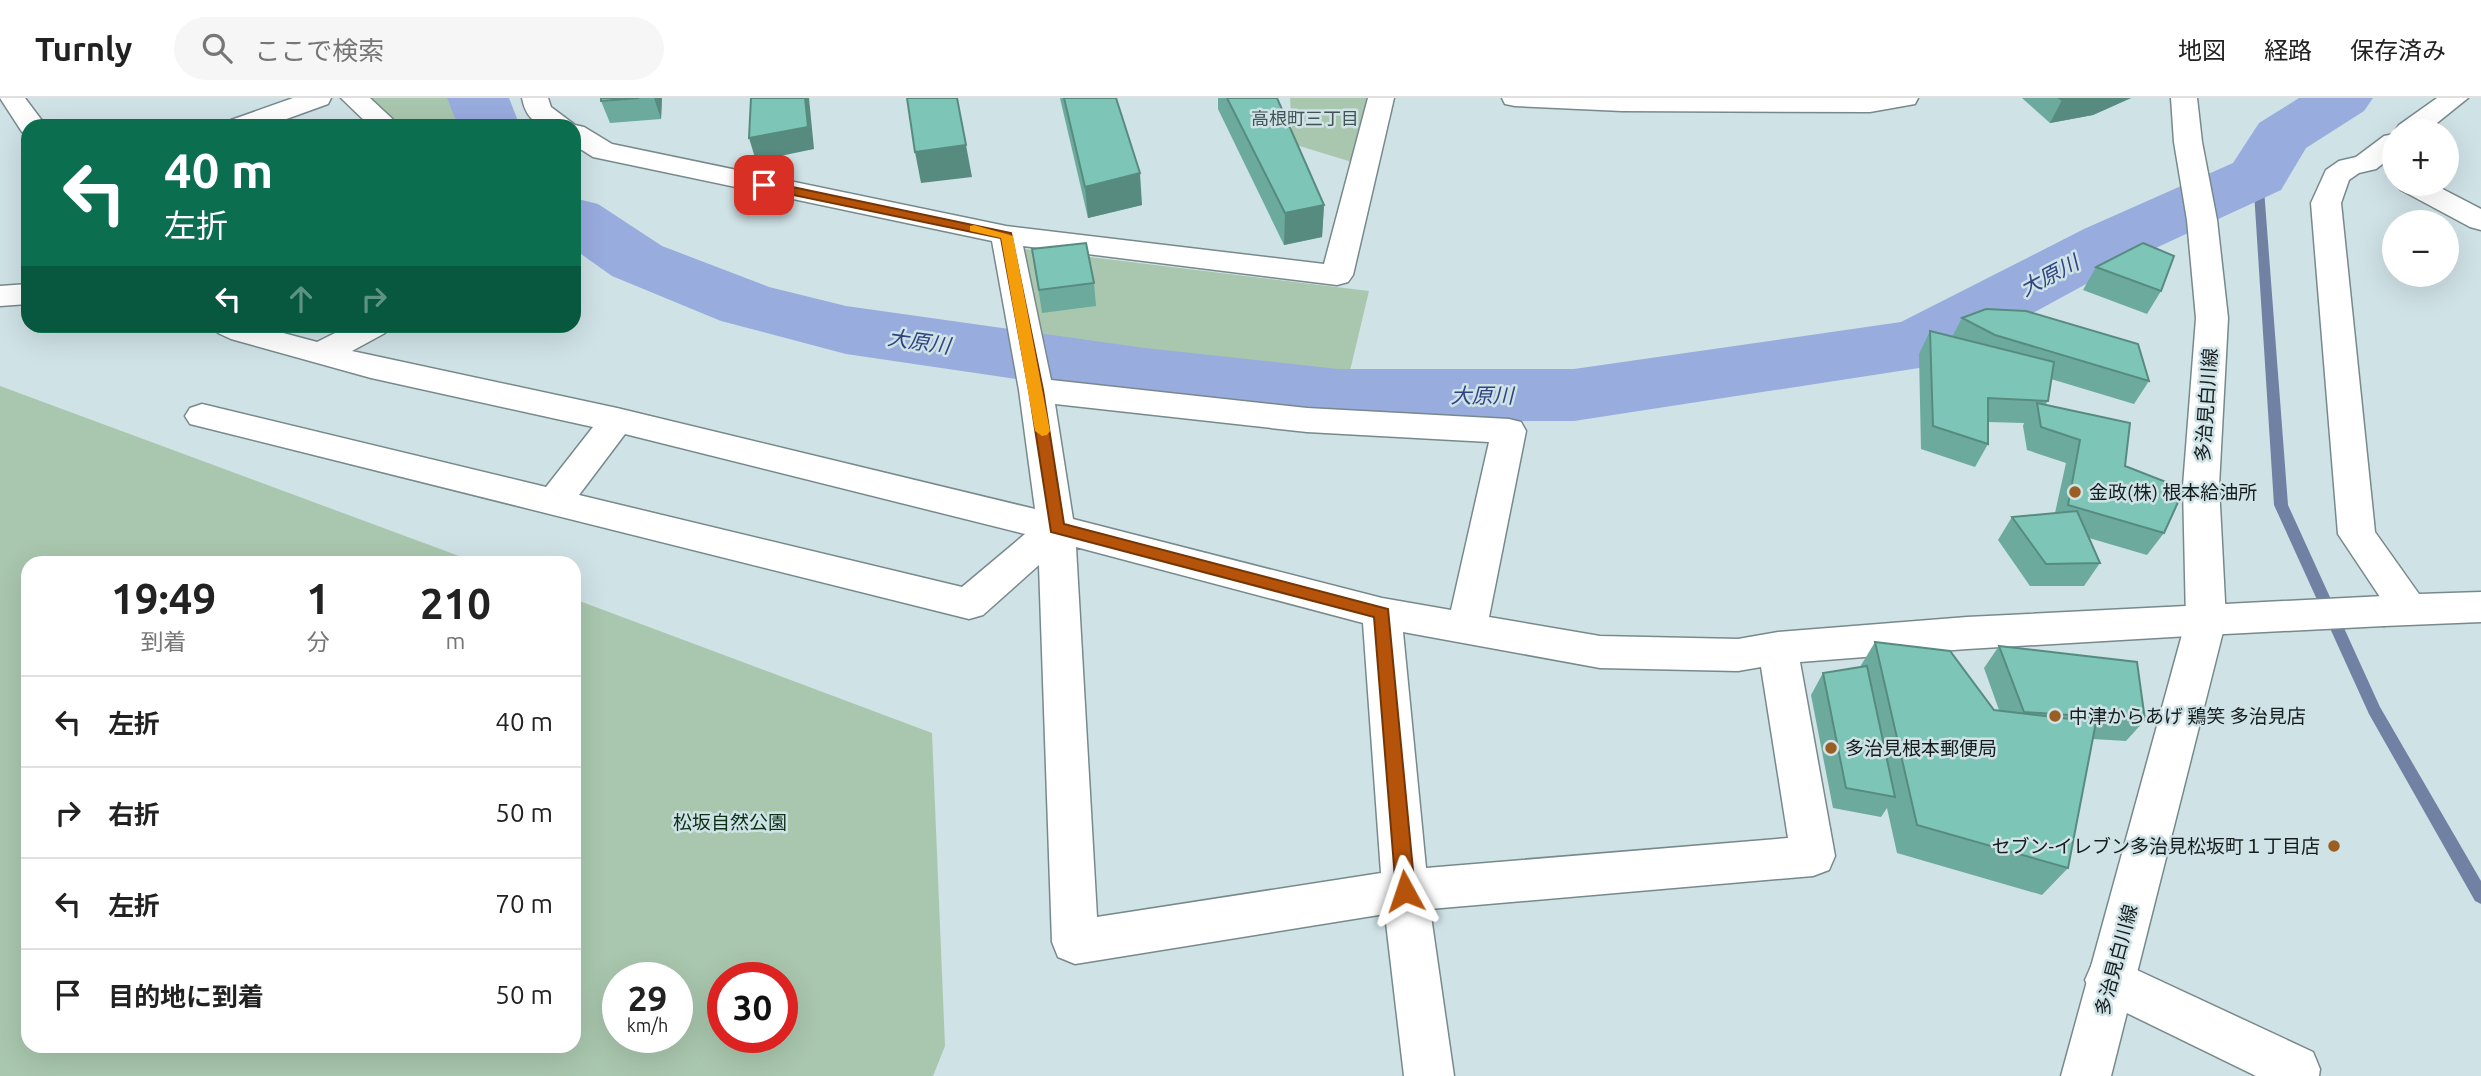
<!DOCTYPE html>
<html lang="ja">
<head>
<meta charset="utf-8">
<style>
  body { margin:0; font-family:Ubuntu,"Noto Sans JP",sans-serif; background:#f6f6f6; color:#222; height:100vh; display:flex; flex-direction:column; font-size:26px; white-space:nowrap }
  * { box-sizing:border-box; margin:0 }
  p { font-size:23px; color:#767676 }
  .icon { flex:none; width:38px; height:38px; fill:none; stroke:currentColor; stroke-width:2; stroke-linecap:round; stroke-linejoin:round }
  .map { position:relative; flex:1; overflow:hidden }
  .sheet { position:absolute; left:21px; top:458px; width:560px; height:497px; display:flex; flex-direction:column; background:#fff; border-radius:21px; box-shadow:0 7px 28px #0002 }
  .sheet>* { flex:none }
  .banner { position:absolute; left:21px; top:21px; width:560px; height:214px; border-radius:21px; box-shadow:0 7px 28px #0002; background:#0b6e4f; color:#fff; overflow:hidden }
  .fabs { position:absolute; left:2382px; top:21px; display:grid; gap:14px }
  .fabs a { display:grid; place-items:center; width:77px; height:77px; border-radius:50%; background:#fff; box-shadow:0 7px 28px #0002; font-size:35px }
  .speed { position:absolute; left:602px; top:864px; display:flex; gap:14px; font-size:35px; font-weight:700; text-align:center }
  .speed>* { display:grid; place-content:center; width:91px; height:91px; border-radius:50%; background:#fff; box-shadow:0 7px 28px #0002; line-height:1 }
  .speed small { font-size:18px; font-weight:400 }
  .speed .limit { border:10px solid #d22; background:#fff; color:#111 }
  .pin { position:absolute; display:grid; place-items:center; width:60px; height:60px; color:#fff; margin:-30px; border-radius:14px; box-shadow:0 4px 10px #0006 }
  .me { position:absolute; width:77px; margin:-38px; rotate:355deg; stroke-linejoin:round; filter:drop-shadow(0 0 5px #0008) }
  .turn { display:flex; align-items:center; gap:24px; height:147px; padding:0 28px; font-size:32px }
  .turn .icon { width:91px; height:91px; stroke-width:2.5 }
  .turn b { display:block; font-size:49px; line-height:60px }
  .lanes { display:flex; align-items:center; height:66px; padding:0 28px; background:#0003; justify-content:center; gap:35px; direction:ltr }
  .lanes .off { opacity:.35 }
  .eta { display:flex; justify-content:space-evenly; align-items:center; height:119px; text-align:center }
  .eta b { font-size:42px; font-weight:700; line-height:49px }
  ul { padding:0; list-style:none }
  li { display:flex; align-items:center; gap:21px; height:91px; padding:0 28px; border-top:2px solid #e0e0e0 }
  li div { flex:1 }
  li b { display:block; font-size:26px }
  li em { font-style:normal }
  header { display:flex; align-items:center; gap:42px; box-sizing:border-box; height:98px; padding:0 35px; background:#fff; border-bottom:2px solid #e0e0e0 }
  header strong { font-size:33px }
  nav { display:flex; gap:38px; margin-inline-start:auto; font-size:24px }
  .search { width:490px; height:63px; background:#f6f6f6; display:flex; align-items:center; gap:18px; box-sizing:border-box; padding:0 24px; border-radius:38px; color:#767676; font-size:26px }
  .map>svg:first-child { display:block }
</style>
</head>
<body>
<header>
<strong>Turnly</strong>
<div class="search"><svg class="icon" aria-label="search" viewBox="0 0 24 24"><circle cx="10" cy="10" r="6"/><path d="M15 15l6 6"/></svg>ここで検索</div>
<nav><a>地図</a><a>経路</a><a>保存済み</a></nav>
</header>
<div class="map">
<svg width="2481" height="978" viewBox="0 0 2481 978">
  <rect width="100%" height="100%" fill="#cfe2e6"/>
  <g fill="#a9c7ae" fill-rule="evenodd">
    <path d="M364 0H449L458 28H398Z"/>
    <path d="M1290 0H1372L1355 65 1293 46Z"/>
    <path d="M1024 151 1369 193 1349 277 1041 245Z"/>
    <path d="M0 288 478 465 28 466V948H574V501L932 635 945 948 933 978H0ZM618 880H677V940H618ZM723 880H782V940H723Z"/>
  </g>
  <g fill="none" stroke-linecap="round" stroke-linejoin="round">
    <path fill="#7181a4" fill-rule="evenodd" d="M2258 75 2263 78 2288 407 2380 609 2481 783V806L2475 803 2369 616 2274 407 2253 78Z"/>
    <g fill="#98acde" fill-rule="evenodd">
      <path d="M447 0H509L520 28H458Z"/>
      <path d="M2299 0H2373L2364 13 2306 50 2281 92 2132 161 1945 263 1919 270 1574 323H1338L1145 300 846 256 721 223 612 178 574 151V100L598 106 662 148 769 189 846 208 1145 250 1338 271H1574L1901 224 2084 131 2233 65 2259 25Z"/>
    </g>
    <defs>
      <g id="street">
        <path d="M0 0H25L46 28H28V35L22 34Z"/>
        <path d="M293 0H331L328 6 267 28H227L231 22Z"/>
        <path d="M341 0H370L400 28H370Z"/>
        <path d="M522 0H548L551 9 575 27 584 29 612 46 1006 128 1324 166 1368 0H1394L1353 177 1348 184 1337 187 1023 148 1051 282 1307 310 1509 321 1521 324 1526 333 1489 519 1600 538 1738 541 1778 534 1967 519 2206 507 2220 511 2226 522 2220 533 2206 537 1967 551 1800 564 1835 758 1829 772 1813 778 1430 811 1454 978H1404L1385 816 1075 866 1058 859 1052 844 1039 467 983 517 969 521 190 326 185 318 190 310 202 306 546 389 593 329 371 280 231 241 218 235 213 228H257L317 244 349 228H390L385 235 352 253 617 310 1035 411 1019 292 992 143 593 59 574 47V28C547 28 528 31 522 0ZM1055 306 1307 334 1489 344 1451 512 1382 500 1073 421ZM625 336 1025 436 962 489 579 397ZM1076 449 1363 525 1381 775 1097 819ZM1403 534 1600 570 1738 573 1761 569 1788 740 1426 770Z"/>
        <path d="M1502 0H1918L1915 6 1870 14 1622 13 1515 8 1505 6Z"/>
        <path d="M2437 0H2468L2427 33H2395L2399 27Z"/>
        <path d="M2394 36V57L2376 71 2359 75 2349 82 2341 105 2375 434 2419 496 2481 494V524L2384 528 2370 524 2364 513 2370 502 2380 499 2338 436 2311 105 2326 72 2339 63 2356 59 2384 38Z"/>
        <path d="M2396 86H2433L2481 111V132L2470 129 2401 92Z"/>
        <path d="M28 186V206L0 208V188Z"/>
        <path d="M2109 859 2313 954 2320 971 2319 978H2256L2092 898 2085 882 2092 866Z"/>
      </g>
      <path id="secondary" d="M2384 498 2398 502 2404 513 2398 524 2384 528 2206 537 2192 533 2186 522 2192 511 2206 507Z"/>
      <path id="primary" d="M2171 0H2197L2202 44 2217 122 2228 220 2219 388 2226 522 2111 978H2061L2186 522 2183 388 2196 220 2187 122 2174 44Z"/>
    </defs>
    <use href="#street" stroke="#78898c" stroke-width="3"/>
    <use href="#secondary" stroke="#78898c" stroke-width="3"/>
    <use href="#primary" stroke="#78898c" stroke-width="3"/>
    <use href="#street" fill="#fff" fill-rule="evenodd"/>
    <use href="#secondary" fill="#fff" fill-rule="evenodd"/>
    <use href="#primary" fill="#fff" fill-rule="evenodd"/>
  </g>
  <g fill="#6caa9d">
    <path d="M601 0H662L661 21 610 25 601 3Z"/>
    <path d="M1060 0H1116L1142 107 1088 120Z"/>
    <path d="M1218 0H1277L1324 107 1322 139 1284 147 1218 11Z"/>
    <path d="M2022 0H2131L2093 17 2050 25Z"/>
    <path d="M1032 151 1094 185 1096 208 1042 215Z"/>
    <path d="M2096 169 2161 193 2147 216 2083 192Z"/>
    <path d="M1962 220 2149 283 2134 306 2051 281 2048 303 2045 307 2125 368 2164 435 2147 457 2089 440 2100 465 2084 488H2030L1998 442 2012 419 2055 415 2066 365 2027 352 2023 328 2024 325 1988 324V346L1975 369 1921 351 1919 256 1930 233 1952 239Z"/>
    <path d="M1875 544 1994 612H1999L1984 570 1999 548 2145 622 2126 643 2093 641 2068 770 2042 797 1897 755 1887 710 1881 719 1833 710 1811 597 1823 575 1860 569Z"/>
  </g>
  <g fill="#588b80">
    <path d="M654 0H662L661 21Z"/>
    <path d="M805 0H809L814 51 756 63 749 40Z"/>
    <path d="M2075 0H2131L2093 17 2050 25 2062 2Z"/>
    <path d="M966 47 972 79 921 85 915 54Z"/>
    <path d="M1140 75 1142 107 1088 120 1085 89Z"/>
    <path d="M1324 107 1322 139 1284 147 1285 115Z"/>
  </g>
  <g fill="#7dc6b7" stroke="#588b80" stroke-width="2">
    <path d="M601 0H639L601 3Z"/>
    <path d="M751 0H805L808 29 749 40Z"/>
    <path d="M907 0H957L966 47 915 54Z"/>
    <path d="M1064 0H1116L1140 75 1085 89Z"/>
    <path d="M1227 0H1277L1324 107 1285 115Z"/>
    <path d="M2059 0H2075L2062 2Z"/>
    <path d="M1086 145 1094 185 1039 192 1032 151Z"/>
    <path d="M2143 145 2174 158 2161 193 2096 169Z"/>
    <path d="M1986 211 2026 213 2138 246 2149 283 1995 237 1962 220Z"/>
    <path d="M1930 233 2054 264 2048 303 1988 300V346L1933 328Z"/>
    <path d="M2037 305 2130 325 2125 368 2184 391 2164 435 2068 407 2080 342 2041 329Z"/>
    <path d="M2077 413 2100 465 2046 466 2012 419Z"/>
    <path d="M1875 544 1950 553 1994 612 2096 624 2068 770 1917 727Z"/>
    <path d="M1999 548 2137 564 2145 622 2024 614Z"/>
    <path d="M1867 568 1895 699 1846 690 1823 575Z"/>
  </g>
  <path fill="#b45309" stroke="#753606" stroke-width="2" d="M764 83 1011 135 1043 292 1064 426 1388 511 1415 793 1412 799 1405 801 1399 799 1396 793 1374 519 1051 434 1029 292 1001 140 760 90V84Z"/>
  <path fill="#f59e0b" d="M974 127 1013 138 1050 333 1047 337 1042 338 1035 333 1001 140 970 133V128Z"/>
  <g fill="#9b5e22" stroke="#cfe2e6" stroke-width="2.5">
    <circle cx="2075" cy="394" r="7"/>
    <circle cx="2055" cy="618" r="7"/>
    <circle cx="1831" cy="650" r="7"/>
    <circle cx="2334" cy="748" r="7"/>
  </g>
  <g text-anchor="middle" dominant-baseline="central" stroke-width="5" stroke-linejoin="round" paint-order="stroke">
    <g font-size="18" fill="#425255" stroke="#cfe2e6">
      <text x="1305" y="20">高根町三丁目</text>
    </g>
    <g font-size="19" fill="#161d1e" stroke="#cfe2e6">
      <text transform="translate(2206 307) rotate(-86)">多治見白川線</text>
      <text transform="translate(2116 862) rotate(-75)">多治見白川線</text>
    </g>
    <g font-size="19" fill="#161d1e" stroke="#cfe2e6" text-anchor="start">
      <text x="2089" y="394">金政(株) 根本給油所</text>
      <text x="2069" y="618">中津からあげ 鶏笑 多治見店</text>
      <text x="1845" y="650">多治見根本郵便局</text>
      <text x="2320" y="748" text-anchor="end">セブン-イレブン多治見松坂町１丁目店</text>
    </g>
    <g font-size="19" fill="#0c3117" stroke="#cfe2e6">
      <text x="730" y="724">松坂自然公園</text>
    </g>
    <g font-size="21" font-style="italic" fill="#304482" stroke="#cfe2e6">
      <text transform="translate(2049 177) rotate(-28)">大原川</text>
      <text transform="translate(919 243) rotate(8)">大原川</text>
      <text x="1482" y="297">大原川</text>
    </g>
  </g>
</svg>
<div class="fabs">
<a>+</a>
<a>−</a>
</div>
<div class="speed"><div>29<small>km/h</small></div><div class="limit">30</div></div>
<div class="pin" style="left:764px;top:87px;background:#d93025"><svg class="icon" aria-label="arrive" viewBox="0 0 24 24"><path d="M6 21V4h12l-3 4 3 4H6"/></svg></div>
<svg class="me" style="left:1405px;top:793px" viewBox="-20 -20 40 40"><path d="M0-17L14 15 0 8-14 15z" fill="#b45309" stroke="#fff" stroke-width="4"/></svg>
<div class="banner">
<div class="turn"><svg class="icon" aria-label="left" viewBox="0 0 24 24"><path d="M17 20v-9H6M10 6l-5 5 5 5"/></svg><div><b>40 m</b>左折</div></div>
<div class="lanes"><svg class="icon" aria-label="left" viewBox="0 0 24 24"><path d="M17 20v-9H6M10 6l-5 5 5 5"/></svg><svg class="icon off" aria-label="ahead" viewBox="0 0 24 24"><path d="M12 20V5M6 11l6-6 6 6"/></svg><svg class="icon off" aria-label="right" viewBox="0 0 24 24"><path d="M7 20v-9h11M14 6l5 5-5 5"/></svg></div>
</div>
<section class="sheet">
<div class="eta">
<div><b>19:49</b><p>到着</p></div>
<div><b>1</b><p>分</p></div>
<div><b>210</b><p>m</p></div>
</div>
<ul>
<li><svg class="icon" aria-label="left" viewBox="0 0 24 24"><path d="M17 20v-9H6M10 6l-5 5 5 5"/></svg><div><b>左折</b></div><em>40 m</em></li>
<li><svg class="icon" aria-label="right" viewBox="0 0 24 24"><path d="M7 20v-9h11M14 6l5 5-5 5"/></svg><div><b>右折</b></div><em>50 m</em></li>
<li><svg class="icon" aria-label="left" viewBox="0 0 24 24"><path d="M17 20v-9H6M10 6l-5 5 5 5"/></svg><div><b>左折</b></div><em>70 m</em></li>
<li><svg class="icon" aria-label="arrive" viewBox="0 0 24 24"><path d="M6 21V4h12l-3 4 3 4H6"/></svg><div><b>目的地に到着</b></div><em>50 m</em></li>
</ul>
</section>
</div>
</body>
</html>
